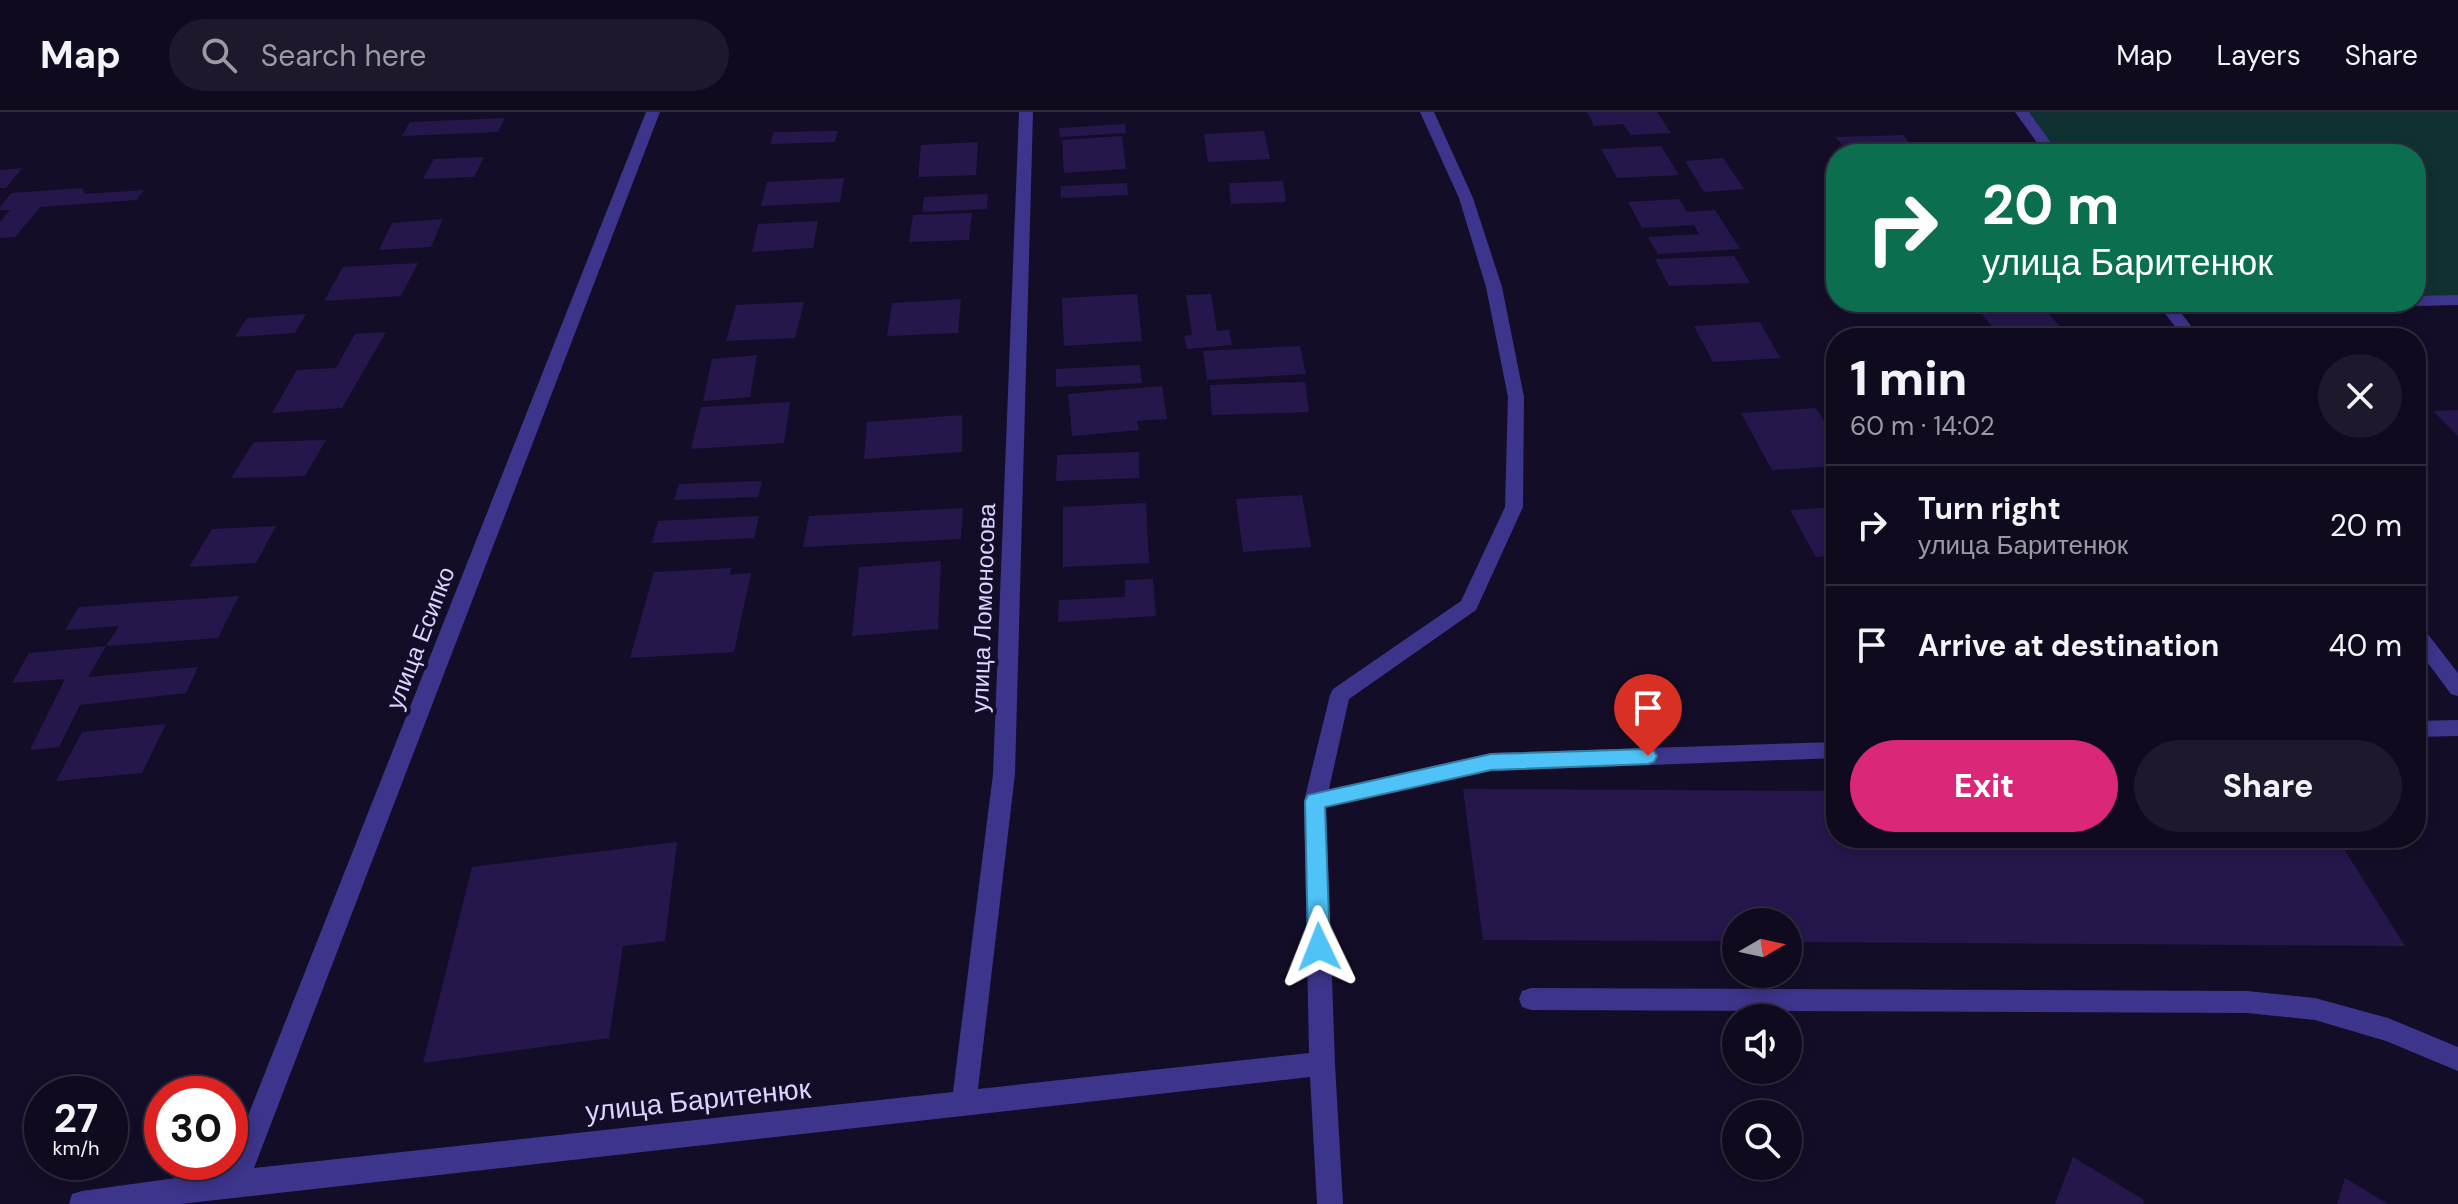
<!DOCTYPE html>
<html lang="en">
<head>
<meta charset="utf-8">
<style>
  body { margin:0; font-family:"DM Sans",sans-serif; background:#1d182b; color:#f1f3f6; height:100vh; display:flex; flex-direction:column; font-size:30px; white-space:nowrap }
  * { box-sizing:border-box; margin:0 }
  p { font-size:26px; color:#9b9aa4 }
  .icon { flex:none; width:44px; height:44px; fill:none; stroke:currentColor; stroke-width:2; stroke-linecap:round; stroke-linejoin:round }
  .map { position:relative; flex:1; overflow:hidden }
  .side { position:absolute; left:1826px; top:216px; width:600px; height:520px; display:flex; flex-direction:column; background:#0f0a1e; border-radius:32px; box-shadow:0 4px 12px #0003,0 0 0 2px #2f2b3c }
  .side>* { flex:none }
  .guide { position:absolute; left:1826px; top:32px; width:600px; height:168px; border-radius:32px; box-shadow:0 4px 12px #0003,0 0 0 2px #2f2b3c; background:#0b6e4f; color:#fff; overflow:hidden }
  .needle { width:52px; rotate:81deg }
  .fabs { position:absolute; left:1722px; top:796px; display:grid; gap:16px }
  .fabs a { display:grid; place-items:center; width:80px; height:80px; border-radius:50%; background:#0f0a1e; box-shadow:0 4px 12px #0003,0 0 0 2px #2f2b3c; font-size:40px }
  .speed { position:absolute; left:24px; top:964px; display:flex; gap:16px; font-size:40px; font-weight:700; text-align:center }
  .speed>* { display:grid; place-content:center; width:104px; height:104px; border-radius:50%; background:#0f0a1e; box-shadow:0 4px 12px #0003,0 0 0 2px #2f2b3c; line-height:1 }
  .speed small { font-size:20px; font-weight:400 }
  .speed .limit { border:12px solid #d22; background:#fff; color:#111 }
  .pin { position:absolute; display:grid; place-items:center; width:68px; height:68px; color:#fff; margin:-82px -34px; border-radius:50% 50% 50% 0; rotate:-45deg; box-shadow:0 0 8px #0007 }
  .pin .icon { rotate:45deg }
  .me { position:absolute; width:88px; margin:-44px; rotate:358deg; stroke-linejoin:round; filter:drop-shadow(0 0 6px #0008) }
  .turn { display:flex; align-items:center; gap:28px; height:168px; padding:0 24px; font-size:36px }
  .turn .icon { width:104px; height:104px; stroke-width:2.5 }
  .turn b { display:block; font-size:56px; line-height:68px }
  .round { display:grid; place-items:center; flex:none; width:84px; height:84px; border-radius:42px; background:#1d182b }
  .headline { display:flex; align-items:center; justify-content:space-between; height:136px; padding:0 24px }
  h1 { font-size:48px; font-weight:800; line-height:60px }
  .cta { display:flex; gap:16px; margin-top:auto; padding:16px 24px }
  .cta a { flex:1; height:92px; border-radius:48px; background:#db2777; color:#fff; font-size:32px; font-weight:800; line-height:92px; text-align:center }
  .cta a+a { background:#1d182b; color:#f1f3f6 }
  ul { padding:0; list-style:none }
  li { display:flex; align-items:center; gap:24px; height:120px; padding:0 24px; border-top:2px solid #2f2b3c }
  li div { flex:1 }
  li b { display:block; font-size:30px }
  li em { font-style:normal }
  header { display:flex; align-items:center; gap:48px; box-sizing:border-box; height:112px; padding:0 40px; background:#0f0a1e; border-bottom:2px solid #2f2b3c }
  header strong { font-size:38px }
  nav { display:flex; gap:44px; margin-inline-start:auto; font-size:28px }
  .search { width:560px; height:72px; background:#1d182b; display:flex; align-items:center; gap:20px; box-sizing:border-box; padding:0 28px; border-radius:44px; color:#9b9aa4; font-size:30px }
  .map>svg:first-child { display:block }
</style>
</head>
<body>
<header>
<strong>Map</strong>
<div class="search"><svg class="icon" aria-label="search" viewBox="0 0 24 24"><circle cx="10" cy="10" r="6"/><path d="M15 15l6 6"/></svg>Search here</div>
<nav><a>Map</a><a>Layers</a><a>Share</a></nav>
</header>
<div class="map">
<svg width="2458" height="1092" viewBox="0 0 2458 1092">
  <rect width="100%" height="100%" fill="#140d28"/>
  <path fill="#0f3132" d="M2022 0H2458V188L2416 189V42H2052Z"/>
  <g fill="#25174b">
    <path d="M1587 0H1657L1671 21 1631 23 1623 12 1594 14Z"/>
    <path d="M505 6 498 20 402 24 410 10Z"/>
    <path d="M1125 12 1126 21 1060 25 1059 16Z"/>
    <path d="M838 19 835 30 770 32 774 20Z"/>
    <path d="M1264 19 1270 47 1208 50 1204 22Z"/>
    <path d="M1903 23 1918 42H1848L1836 25Z"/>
    <path d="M1122 24 1126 57 1064 61 1062 28Z"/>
    <path d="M978 30 976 63 918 65 921 33Z"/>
    <path d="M1661 34 1679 63 1617 66 1601 37Z"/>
    <path d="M484 45 474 65 423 67 434 47Z"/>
    <path d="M1723 46 1744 77 1704 80 1685 49Z"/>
    <path d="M22 56 6 76H0V58Z"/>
    <path d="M844 66 840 90 761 94 767 70Z"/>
    <path d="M1283 69 1286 90 1231 92 1229 71Z"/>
    <path d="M1127 71 1128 83 1061 86V74Z"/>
    <path d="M82 76 85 82 144 78 136 88 40 95 15 125 0 126V110L10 98H0V95L11 81Z"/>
    <path d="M988 82 987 97 922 100 924 85Z"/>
    <path d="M1679 87 1687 100 1715 98 1740 137 1658 142 1648 125 1699 122 1694 113 1642 116 1628 90Z"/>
    <path d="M972 101 969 128 909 130 913 103Z"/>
    <path d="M443 107 431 135 379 138 392 111Z"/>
    <path d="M818 109 813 136 752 140 758 112Z"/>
    <path d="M1734 144 1750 171 1669 174 1655 147Z"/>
    <path d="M418 151 401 184 324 189 343 155Z"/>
    <path d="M1137 182 1142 229 1064 234 1062 186Z"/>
    <path d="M1211 182 1217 219 1229 218 1232 233 1187 237 1184 224 1192 223 1186 183Z"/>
    <path d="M961 187 958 221 887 224 892 191Z"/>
    <path d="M804 190 795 226 726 229 736 193Z"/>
    <path d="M2042 195 2071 226H2002L1980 200Z"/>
    <path d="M306 202 295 221 235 225 247 206Z"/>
    <path d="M1760 210 1780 246 1713 250 1694 214Z"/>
    <path d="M386 220 342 296 272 301 297 258 336 256 355 222Z"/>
    <path d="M1300 234 1306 262 1207 268 1203 239Z"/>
    <path d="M757 243 750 285 703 289 712 247Z"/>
    <path d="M1140 253 1142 271 1056 275V257Z"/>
    <path d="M1305 270 1309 300 1212 303 1210 273Z"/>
    <path d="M1162 274 1167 307 1137 309 1139 318 1072 324 1068 282Z"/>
    <path d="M790 290 784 331 691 337 701 295Z"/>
    <path d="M1816 296 1836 329V354L1772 358 1741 301Z"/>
    <path d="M2458 298V324L2433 299Z"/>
    <path d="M962 303V340L864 347 867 310Z"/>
    <path d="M326 328 305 364 231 366 254 330Z"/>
    <path d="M1139 340V366L1056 369 1057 343Z"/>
    <path d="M762 369 758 385 674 388 679 372Z"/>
    <path d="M1302 383 1311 435 1243 440 1236 387Z"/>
    <path d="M1146 391 1149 451 1063 455V395Z"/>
    <path d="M1836 395V443L1816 445 1790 398Z"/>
    <path d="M963 396 961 427 803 435 809 404Z"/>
    <path d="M759 404 754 426 652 431 658 409Z"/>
    <path d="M276 414 256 451 189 455 212 417Z"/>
    <path d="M941 449 938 517 852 524 859 455Z"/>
    <path d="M731 456 730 463 751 461 734 540 630 546 654 460Z"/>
    <path d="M1153 467 1156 504 1058 510 1059 488 1125 485V468Z"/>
    <path d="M239 484 218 526 106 534 119 514 65 518 79 495Z"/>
    <path d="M106 534 88 565 198 555 186 581 80 593 59 635 30 638 65 567 12 571 29 541Z"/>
    <path d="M166 612 142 661 56 669 82 620Z"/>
    <path d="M1463 677 1836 679V726H2337L2405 834 1788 830V810H1736V829L1483 828Z"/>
    <path d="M677 730 665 829 623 834 609 926 423 951 472 755Z"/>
    <path d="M2073 1045 2144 1088 2143 1092H2055Z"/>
    <path d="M2345 1066 2388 1092H2337Z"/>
  </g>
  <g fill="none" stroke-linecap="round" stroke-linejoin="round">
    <path fill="#3d348b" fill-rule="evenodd" d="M1531 876 2247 879 2315 886 2388 906 2458 935V959L2386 929 2315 908 2247 901 1531 898 1522 895 1519 887 1522 879Z"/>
    <g fill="#3d348b" fill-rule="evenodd">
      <path d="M646 0H660L254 1056 953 980 993 662 1019 0H1033L1015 662 978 977 1309 941 1304 689 1330 583 1333 577 1461 489 1505 395 1508 285 1486 175 1459 86 1420 0H1434L1473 86 1502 175 1524 285 1523 395 1476 498 1349 587 1329 677 1491 641 1836 630V646L1491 659 1326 695 1335 952 1343 1092H1317L1310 965 180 1092H69L72 1082 82 1079 226 1059Z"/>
      <path d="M2015 0H2029L2059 42H2045Z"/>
      <path d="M2458 183V193L2416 194 2409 190H2416V184Z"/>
      <path d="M2156 190H2367L2359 195 2179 198 2200 226H2184Z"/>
      <path d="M2416 514 2423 516 2458 561V584L2451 582 2416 535Z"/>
      <path d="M2458 608V624L2416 625V609Z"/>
    </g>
  </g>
  <path fill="#4fc3f7" stroke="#337fa1" stroke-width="2" d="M1648 637 1654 639 1657 644 1654 650 1648 652 1491 658 1325 695 1330 835 1326 842 1319 845 1311 842 1308 835 1305 689 1308 683 1491 642Z"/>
  <g text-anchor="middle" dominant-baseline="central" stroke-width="8" stroke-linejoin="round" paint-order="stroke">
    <g font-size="24" fill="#dcd4ff" stroke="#140d28">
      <text transform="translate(983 496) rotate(-88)">улица Ломоносова</text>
      <text transform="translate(420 526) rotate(-69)">улица Есипко</text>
    </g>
    <g font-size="28" fill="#dcd4ff" stroke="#140d28">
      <text transform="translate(698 988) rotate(-6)">улица Баритенюк</text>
    </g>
  </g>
</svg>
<div class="fabs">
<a><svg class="needle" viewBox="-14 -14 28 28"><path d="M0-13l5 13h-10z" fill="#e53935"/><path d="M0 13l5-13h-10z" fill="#9b9aa4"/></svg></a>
<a><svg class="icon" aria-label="sound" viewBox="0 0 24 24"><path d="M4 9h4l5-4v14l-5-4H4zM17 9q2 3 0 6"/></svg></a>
<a><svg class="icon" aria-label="search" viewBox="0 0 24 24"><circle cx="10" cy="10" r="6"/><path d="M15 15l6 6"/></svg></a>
</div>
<div class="speed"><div>27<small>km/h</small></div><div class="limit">30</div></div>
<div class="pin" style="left:1648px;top:644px;background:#d93025"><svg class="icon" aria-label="arrive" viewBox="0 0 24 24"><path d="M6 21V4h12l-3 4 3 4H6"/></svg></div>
<svg class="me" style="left:1319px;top:835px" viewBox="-20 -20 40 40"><path d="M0-17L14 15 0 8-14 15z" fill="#4fc3f7" stroke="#fff" stroke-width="4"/></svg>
<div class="guide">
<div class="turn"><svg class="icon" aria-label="right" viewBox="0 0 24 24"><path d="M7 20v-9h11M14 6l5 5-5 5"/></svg><div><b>20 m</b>улица Баритенюк</div></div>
</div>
<section class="side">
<div class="headline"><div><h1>1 min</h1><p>60 m · 14:02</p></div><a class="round"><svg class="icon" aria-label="close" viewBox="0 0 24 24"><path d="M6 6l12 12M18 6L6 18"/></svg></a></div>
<ul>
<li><svg class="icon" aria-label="right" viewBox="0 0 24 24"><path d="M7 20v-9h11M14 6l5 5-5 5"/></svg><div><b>Turn right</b><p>улица Баритенюк</p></div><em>20 m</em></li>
<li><svg class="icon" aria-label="arrive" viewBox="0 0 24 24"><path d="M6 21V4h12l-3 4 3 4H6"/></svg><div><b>Arrive at destination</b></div><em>40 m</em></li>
</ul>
<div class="cta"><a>Exit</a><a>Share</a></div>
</section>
</div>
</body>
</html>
